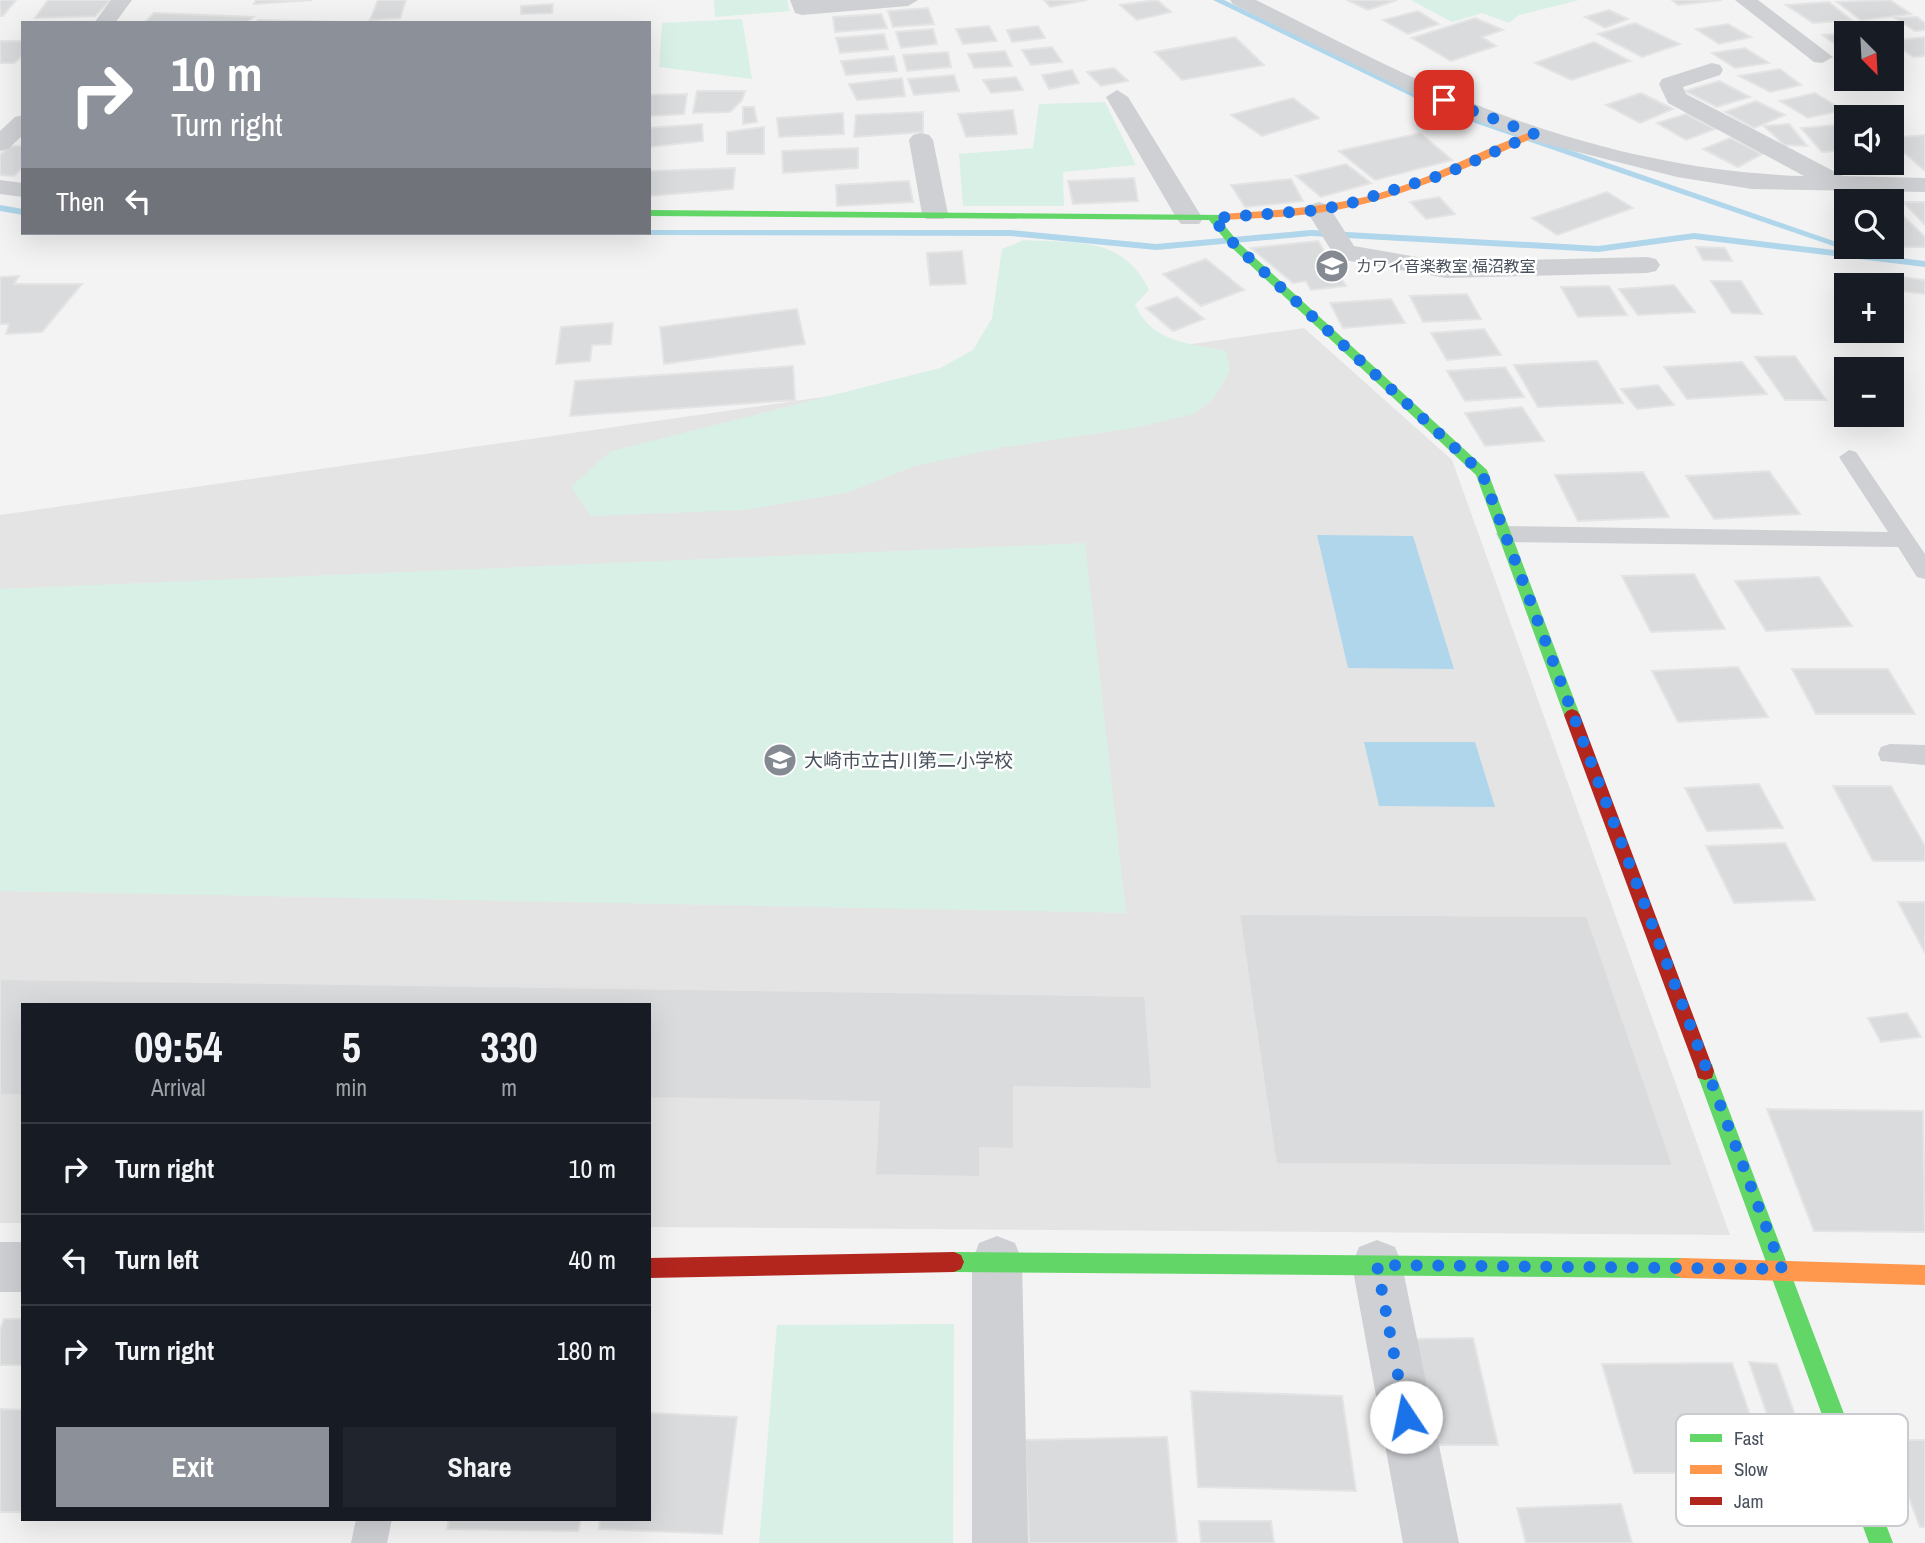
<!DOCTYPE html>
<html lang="en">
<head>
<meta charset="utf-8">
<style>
  body { margin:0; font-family:"Archivo Narrow","Noto Sans JP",sans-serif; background:#20242c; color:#f1f3f6; height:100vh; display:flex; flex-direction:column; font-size:26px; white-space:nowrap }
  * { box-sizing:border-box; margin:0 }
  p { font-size:23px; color:#9ea1a6 }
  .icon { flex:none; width:38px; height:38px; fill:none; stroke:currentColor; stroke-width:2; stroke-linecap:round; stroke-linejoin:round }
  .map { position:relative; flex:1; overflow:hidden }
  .side { position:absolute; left:21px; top:1003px; width:630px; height:518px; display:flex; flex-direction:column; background:#171b24; border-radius:0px; box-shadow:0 7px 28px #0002 }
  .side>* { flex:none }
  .banner { position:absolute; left:21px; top:21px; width:630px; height:214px; border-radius:0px; box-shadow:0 7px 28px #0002; background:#8c9099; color:#fff; overflow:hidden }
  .needle { width:46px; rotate:156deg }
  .fabs { position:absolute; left:1834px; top:21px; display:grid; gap:14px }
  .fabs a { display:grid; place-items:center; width:70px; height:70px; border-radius:0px; background:#171b24; box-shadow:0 7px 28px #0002; font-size:35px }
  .pin { position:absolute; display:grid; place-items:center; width:60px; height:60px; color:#fff; margin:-30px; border-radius:14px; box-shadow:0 4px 10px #0006 }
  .me { position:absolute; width:77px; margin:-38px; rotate:349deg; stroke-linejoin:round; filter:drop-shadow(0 0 5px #0008) }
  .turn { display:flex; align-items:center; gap:24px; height:147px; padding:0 35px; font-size:32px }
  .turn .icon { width:91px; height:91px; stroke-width:2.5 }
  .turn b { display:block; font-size:49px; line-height:60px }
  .then { display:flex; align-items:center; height:66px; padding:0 35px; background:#0003; gap:14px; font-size:26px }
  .eta { display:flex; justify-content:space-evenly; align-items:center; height:119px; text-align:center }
  .eta b { font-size:42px; font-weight:800; line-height:49px }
  .cta { display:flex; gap:14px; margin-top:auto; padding:14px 35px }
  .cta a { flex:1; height:80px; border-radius:0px; background:#8c9099; color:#fff; font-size:28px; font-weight:800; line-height:80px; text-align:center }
  .cta a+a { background:#20242c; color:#f1f3f6 }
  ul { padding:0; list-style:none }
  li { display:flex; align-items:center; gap:21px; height:91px; padding:0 35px; border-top:2px solid #363941 }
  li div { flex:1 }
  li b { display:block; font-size:26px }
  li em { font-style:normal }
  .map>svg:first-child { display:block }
</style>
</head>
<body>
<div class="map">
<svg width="1925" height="1543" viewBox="0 0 1925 1543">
  <rect width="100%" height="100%" fill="#f3f3f3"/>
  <path fill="#e5e4e4" d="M1304 328 1452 460 1730 1235 649 1227V1004H23V1223H0V515Z"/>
  <g fill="#d9f0e6">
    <path d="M714 0H787L790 11 715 17Z"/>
    <path d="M1411 0H1579L1519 15 1509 23 1482 13 1452 22Z"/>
    <path d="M742 19 752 79 659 67 662 23Z"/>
    <path d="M1105 102 1136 165 1063 172 1064 206H963L959 154 1033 148 1039 104Z"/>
    <path d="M1024 240C1077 244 1122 235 1149 290L1135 305C1154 344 1187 342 1226 351L1230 371 1214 398 1194 414 1134 428 999 448 915 466 849 492 745 510 591 516 571 487 611 451 940 368 973 350 992 318 1002 249Z"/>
    <path d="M1085 543 1126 913 0 891V589Z"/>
    <path d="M954 1324 953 1543H759L777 1325Z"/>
  </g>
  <g fill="#b0d6eb">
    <path d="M1317 535 1413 536 1454 669 1348 668Z"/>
    <path d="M1364 742H1475L1495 807 1379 806Z"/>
  </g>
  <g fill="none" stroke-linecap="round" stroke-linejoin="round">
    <g fill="#b0d6eb" fill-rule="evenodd">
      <path d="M1213 0H1224L1452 109 1851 247 1842 249 1446 113Z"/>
      <path d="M0 205 23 209V215L0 211Z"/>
      <path d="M649 230H1011L1156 244 1311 230 1598 246 1694 233 1925 261V267L1694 239 1598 252 1311 236 1156 250 1011 236 645 235 644 233H649Z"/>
    </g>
  </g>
  <g fill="#dadbdd" stroke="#e4e4e5" stroke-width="2">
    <path d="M0 0H16L3 16H0Z"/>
    <path d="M48 0H111L95 16 35 18Z"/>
    <path d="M256 0H312L254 4Z"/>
    <path d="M378 0H406L400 18 370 20Z"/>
    <path d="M1044 0H1087L1050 7Z"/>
    <path d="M1157 0 1171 12 1137 20 1120 5Z"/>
    <path d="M1347 0H1397L1368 10Z"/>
    <path d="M1672 0H1722L1678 5Z"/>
    <path d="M1890 0 1911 14 1861 20 1837 2Z"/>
    <path d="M1829 2 1851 20 1813 23 1786 5Z"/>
    <path d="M553 4 552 13 521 14V6Z"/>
    <path d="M928 8 934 24 893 27 888 11Z"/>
    <path d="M1609 10 1628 19 1605 28 1585 17Z"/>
    <path d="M1418 11 1439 24 1408 34 1383 20Z"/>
    <path d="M154 13 253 17 247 23H144Z"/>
    <path d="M881 14 887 28 835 32 833 17Z"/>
    <path d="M1917 17 1925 23V30L1915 31 1895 18Z"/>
    <path d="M1475 18 1503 30 1482 37 1496 46 1451 61 1412 38Z"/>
    <path d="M258 20 341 22 255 23Z"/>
    <path d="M1635 23 1680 44 1642 57 1598 34Z"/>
    <path d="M1728 24 1751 37 1719 44 1696 29Z"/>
    <path d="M989 26 997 41 963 44 956 29Z"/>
    <path d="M1038 26 1045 38 1012 42 1007 30Z"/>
    <path d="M933 29 937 44 901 48 896 32Z"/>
    <path d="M1870 31 1873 33H1846V53L1823 35Z"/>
    <path d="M884 34 888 49 840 53 836 38Z"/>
    <path d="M1235 37 1264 65 1182 80 1155 52Z"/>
    <path d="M1925 37V56L1913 57 1892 41Z"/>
    <path d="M0 41H23V55L14 63H0Z"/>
    <path d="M1594 42 1630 61 1571 80 1535 63Z"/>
    <path d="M1052 47 1062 62 1031 65 1022 50Z"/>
    <path d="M1745 48 1769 63 1735 68 1712 53Z"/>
    <path d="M1005 51 1012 66 974 68 968 54Z"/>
    <path d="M948 52 951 67 907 71 903 55Z"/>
    <path d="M894 56 897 71 846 75 841 61Z"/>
    <path d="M1114 68 1128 81 1101 86 1087 72Z"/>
    <path d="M1780 69 1801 85 1770 92 1739 76Z"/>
    <path d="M1072 70 1079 83 1049 89 1042 75Z"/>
    <path d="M954 75 959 91 914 95 908 79Z"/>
    <path d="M1016 77 1023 90 991 93 983 80Z"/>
    <path d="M902 78 905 96 857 100 849 84Z"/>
    <path d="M1719 81 1750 97 1717 107 1685 91Z"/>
    <path d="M697 91H745L742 100 730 112 693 113Z"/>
    <path d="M1641 93 1673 109 1640 123 1606 105Z"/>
    <path d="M1815 93 1843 110 1808 118 1780 101Z"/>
    <path d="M687 94 684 114 649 116V95Z"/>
    <path d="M1293 98 1319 118 1262 136 1231 115Z"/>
    <path d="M1756 101 1785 115 1754 128 1725 112Z"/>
    <path d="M743 107H754L757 122 743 124Z"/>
    <path d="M1013 110 1017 134 966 137 958 114Z"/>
    <path d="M923 112V132L854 137 856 115Z"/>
    <path d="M843 113 844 134 779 137 777 118Z"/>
    <path d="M1686 114 1715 129 1686 140 1657 123Z"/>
    <path d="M702 124 703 141 649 147V128Z"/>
    <path d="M1789 124 1807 146 1784 145 1764 126Z"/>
    <path d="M1846 124V150L1822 152 1801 128Z"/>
    <path d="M764 127V154H727V132Z"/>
    <path d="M1420 133 1452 160 1375 180 1339 151Z"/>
    <path d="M1925 135V171L1892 142V138Z"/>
    <path d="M1730 138 1762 154 1738 167 1703 149Z"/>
    <path d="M9 146H23V167L14 176 0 175V155Z"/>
    <path d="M858 148V168L783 173 782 151Z"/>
    <path d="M1346 164 1371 183 1321 197 1296 176Z"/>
    <path d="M735 168 733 189 649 196V171Z"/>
    <path d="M1134 178 1138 201 1073 204 1068 181Z"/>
    <path d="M1291 179 1303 201 1245 207 1231 185Z"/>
    <path d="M909 181 913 202 837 206 836 185Z"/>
    <path d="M1607 192 1633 208 1557 235 1532 218Z"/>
    <path d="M1439 197 1455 214 1426 219 1410 202Z"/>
    <path d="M1903 202H1925V224H1924Z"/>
    <path d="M1892 212 1900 213 1925 237V247H1876H1892Z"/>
    <path d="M1318 241 1346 286 1311 290 1306 281 1293 283 1251 248Z"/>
    <path d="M1696 247 1725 248 1732 261 1703 260Z"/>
    <path d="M962 251 966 284 930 285 927 253Z"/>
    <path d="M1206 259 1244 290 1201 306 1163 274Z"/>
    <path d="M1887 275 1925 280V294L1893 290Z"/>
    <path d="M19 276 14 284H82L42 332 6 334 9 324H0V277Z"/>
    <path d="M1711 281H1741L1762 314 1732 313Z"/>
    <path d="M1674 285 1695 312 1638 315 1619 289Z"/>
    <path d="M1609 286 1627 315 1578 317 1561 287Z"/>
    <path d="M1467 294 1481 319 1423 322 1410 296Z"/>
    <path d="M1177 297 1204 319 1173 331 1146 308Z"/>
    <path d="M1391 299 1405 323 1343 328 1330 303Z"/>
    <path d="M797 309 805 344 664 364 660 327Z"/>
    <path d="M613 323 611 344 592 345 590 361 556 364 561 327Z"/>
    <path d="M1484 329 1501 355 1447 360 1431 333Z"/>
    <path d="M1795 356 1826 400H1785L1755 357Z"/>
    <path d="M1597 361 1623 403 1538 407 1514 365Z"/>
    <path d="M1742 362 1767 394 1687 399 1664 367Z"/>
    <path d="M793 366 795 400 570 416 575 381Z"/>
    <path d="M1505 367 1524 397 1465 401 1447 371Z"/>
    <path d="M1658 385 1674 405 1637 409 1621 389Z"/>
    <path d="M1522 407 1544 441 1485 446 1465 413Z"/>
    <path d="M1769 471 1800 514 1714 519 1686 476Z"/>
    <path d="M1643 472 1669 517 1578 521 1555 475Z"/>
    <path d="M1694 574 1725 629 1651 632 1622 576Z"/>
    <path d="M1819 577 1852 626 1766 631 1735 581Z"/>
    <path d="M1738 667 1768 717 1678 722 1652 671Z"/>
    <path d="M1792 669H1888L1915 714H1816Z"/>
    <path d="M1759 784 1783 828 1707 831 1685 788Z"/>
    <path d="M1833 786H1891L1925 846V861H1873Z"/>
    <path d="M1785 843 1815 900 1734 903 1706 846Z"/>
    <path d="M1898 902H1925V953Z"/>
    <path d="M1239 914 1587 916 1673 1166 1276 1164Z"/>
    <path d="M0 979 1145 996 1152 1089 1014 1087V1149L980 1148V1177L875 1175 879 1102 649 1098V1004H23V1095H0Z"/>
    <path d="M1907 1013 1921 1037 1881 1042 1868 1018Z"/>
    <path d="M1767 1109 1923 1111 1925 1232 1814 1231Z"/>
    <path d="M4 1319H23V1365H0V1330Z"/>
    <path d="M1473 1338 1498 1445H1434L1412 1339Z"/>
    <path d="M1749 1362 1777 1364 1829 1511 1800 1510Z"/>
    <path d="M1732 1363 1770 1473H1634L1602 1364Z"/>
    <path d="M1191 1391 1342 1396 1356 1491 1198 1487Z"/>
    <path d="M0 1409 23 1410V1512H0Z"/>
    <path d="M649 1413 737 1417 722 1534 599 1529 600 1519H649Z"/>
    <path d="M1167 1437 1177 1543H1029L1025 1440Z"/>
    <path d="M1887 1440H1925V1527H1920Z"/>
    <path d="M1621 1504 1632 1543H1526L1517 1508Z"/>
    <path d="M449 1519H581L578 1531 447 1529Z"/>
    <path d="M1199 1521H1271L1274 1543H1201Z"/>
  </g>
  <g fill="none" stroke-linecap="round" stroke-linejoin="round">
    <g fill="#ced0d3" fill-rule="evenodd">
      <path d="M1849 450 1856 452 1925 554V579L1917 577 1898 547 1506 542 1499 539 1496 534 1499 529 1506 526 1888 532 1839 457Z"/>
      <path d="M1890 744 1925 745V765L1881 761 1878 754 1881 747Z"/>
      <path d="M356 1519H392L387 1543H351Z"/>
    </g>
    <g fill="#ced0d3" fill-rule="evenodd">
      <path d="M111 0H132L115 23H94Z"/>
      <path d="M790 0H918L908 6 802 15 795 13Z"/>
      <path d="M1230 0H1256C1321 32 1386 67 1453 95 1562 142 1685 173 1804 176L1668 103 1659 84 1662 79 1712 63 1720 65 1723 70 1720 75 1683 87 1686 94 1843 176 1925 178V192L1752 189 1677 177 1526 139 1436 105 1233 4Z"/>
      <path d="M1735 0H1758L1833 57 1822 63 1814 62Z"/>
      <path d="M1117 90 1128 97 1203 219 1199 224H1181L1177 219 1106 97Z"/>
      <path d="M23 115V135L8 149 0 151V131L15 117Z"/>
      <path d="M921 133 929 135 933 140 948 214 944 219H926L922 214 909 140 913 135Z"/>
      <path d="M0 180 23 183V197L0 194Z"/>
      <path d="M1319 202 1328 205 1354 246 1446 262 1647 257 1656 259 1660 265 1656 271 1647 273 1446 278 1345 260 1336 258 1306 210 1310 205Z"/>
      <path d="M997 1236 1015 1243 1022 1261 1028 1543H972V1261L979 1243Z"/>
      <path d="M1377 1240 1395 1247 1402 1265 1459 1543H1403L1352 1265 1359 1247Z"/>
      <rect x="0" y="1242" width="23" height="50"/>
    </g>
    <g fill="#63d668" fill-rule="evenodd">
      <path d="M649 210 1226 215V219L1220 220 1239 243 1487 470 1580 715 1577 719H1567L1564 715 1476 475 1231 247 1209 220 649 216Z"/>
      <path d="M1705 1062 1712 1064 1714 1071 1893 1543H1869L1696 1071 1698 1064Z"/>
      <path d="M954 1252 1682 1258 1689 1261 1692 1268 1689 1275 1682 1278 954 1272 947 1269 944 1262 947 1255Z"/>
    </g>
    <g fill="#ff974d" fill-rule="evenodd">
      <path d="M1534 131 1539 134 1537 136C1475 164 1413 194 1346 208 1305 217 1263 218 1222 220L1217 217 1222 214C1281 210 1339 207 1396 188 1443 173 1487 146 1534 131Z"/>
      <path d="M1682 1258 1925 1265V1285L1682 1278 1675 1275 1672 1268 1675 1261Z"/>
    </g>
    <g fill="#b3261e" fill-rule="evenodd">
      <path d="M1572 709 1577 711 1580 715 1714 1071 1712 1078 1705 1080 1698 1078 1696 1071 1564 715 1567 711Z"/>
      <path d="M954 1252 961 1255 964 1262 961 1269 954 1272 649 1278V1258Z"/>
    </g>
  </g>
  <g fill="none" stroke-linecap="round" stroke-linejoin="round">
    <path stroke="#1a73e8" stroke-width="12" stroke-dasharray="0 21.6" d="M1406 1417 1377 1265 1782 1269 1482 473 1235 245 1213 218 1320 210 1351 203 1445 174 1534 134 1444 100"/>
  </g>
  <defs>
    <symbol id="school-disc" viewBox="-11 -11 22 22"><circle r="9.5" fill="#858a92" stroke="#fff"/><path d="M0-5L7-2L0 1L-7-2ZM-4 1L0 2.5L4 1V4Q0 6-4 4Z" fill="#fff"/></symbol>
  </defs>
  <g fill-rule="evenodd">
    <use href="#school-disc" x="1313" y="247" width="38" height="38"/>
    <use href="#school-disc" x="761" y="741" width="38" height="38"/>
  </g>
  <g text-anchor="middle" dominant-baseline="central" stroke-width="5" stroke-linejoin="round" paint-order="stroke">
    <g font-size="16" fill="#4a525e" stroke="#fff" text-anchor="start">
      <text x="1356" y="266">カワイ音楽教室 福沼教室</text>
    </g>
    <g font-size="19" fill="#4a525e" stroke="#fff" text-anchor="start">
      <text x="804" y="760">大崎市立古川第二小学校</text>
    </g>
  </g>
  <rect x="1676" y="1414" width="232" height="112" rx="10" fill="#fff" stroke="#c9cbcf" stroke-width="2"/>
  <rect x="1690" y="1434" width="32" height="8" fill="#63d668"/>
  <rect x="1690" y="1465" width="32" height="9" fill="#ff974d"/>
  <rect x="1690" y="1497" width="32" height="8" fill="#b3261e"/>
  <g font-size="19" fill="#4a525e">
    <text x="1734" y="1445">Fast</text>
    <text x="1734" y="1476">Slow</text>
    <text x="1734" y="1508">Jam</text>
  </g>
</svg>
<div class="fabs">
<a><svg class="needle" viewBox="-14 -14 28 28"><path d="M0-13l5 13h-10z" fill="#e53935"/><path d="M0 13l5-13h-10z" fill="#9ea1a6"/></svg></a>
<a><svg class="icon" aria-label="sound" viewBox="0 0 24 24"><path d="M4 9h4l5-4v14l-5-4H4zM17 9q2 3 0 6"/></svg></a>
<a><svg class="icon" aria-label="search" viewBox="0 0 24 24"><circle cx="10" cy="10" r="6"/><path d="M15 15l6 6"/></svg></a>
<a>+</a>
<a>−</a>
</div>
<div class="pin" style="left:1444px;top:100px;background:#d93025"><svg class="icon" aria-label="arrive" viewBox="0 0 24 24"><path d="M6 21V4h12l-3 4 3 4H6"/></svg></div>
<svg class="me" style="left:1406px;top:1417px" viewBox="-20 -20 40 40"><circle r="19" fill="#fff"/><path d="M0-13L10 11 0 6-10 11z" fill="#1a73e8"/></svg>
<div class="banner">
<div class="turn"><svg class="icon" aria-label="right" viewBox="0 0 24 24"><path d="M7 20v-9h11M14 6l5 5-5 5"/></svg><div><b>10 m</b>Turn right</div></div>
<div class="then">Then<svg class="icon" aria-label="left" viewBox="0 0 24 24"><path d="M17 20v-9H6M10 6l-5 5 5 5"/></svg></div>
</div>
<section class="side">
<div class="eta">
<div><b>09:54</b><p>Arrival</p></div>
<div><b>5</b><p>min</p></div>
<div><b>330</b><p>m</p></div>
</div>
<ul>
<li><svg class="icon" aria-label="right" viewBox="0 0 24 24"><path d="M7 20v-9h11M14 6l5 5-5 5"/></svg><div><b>Turn right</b></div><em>10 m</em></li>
<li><svg class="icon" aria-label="left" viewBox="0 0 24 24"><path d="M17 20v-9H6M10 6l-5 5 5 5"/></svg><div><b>Turn left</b></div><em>40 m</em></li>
<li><svg class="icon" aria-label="right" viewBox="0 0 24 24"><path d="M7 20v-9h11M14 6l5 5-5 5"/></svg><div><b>Turn right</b></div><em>180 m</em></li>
</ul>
<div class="cta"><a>Exit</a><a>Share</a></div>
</section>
</div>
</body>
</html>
